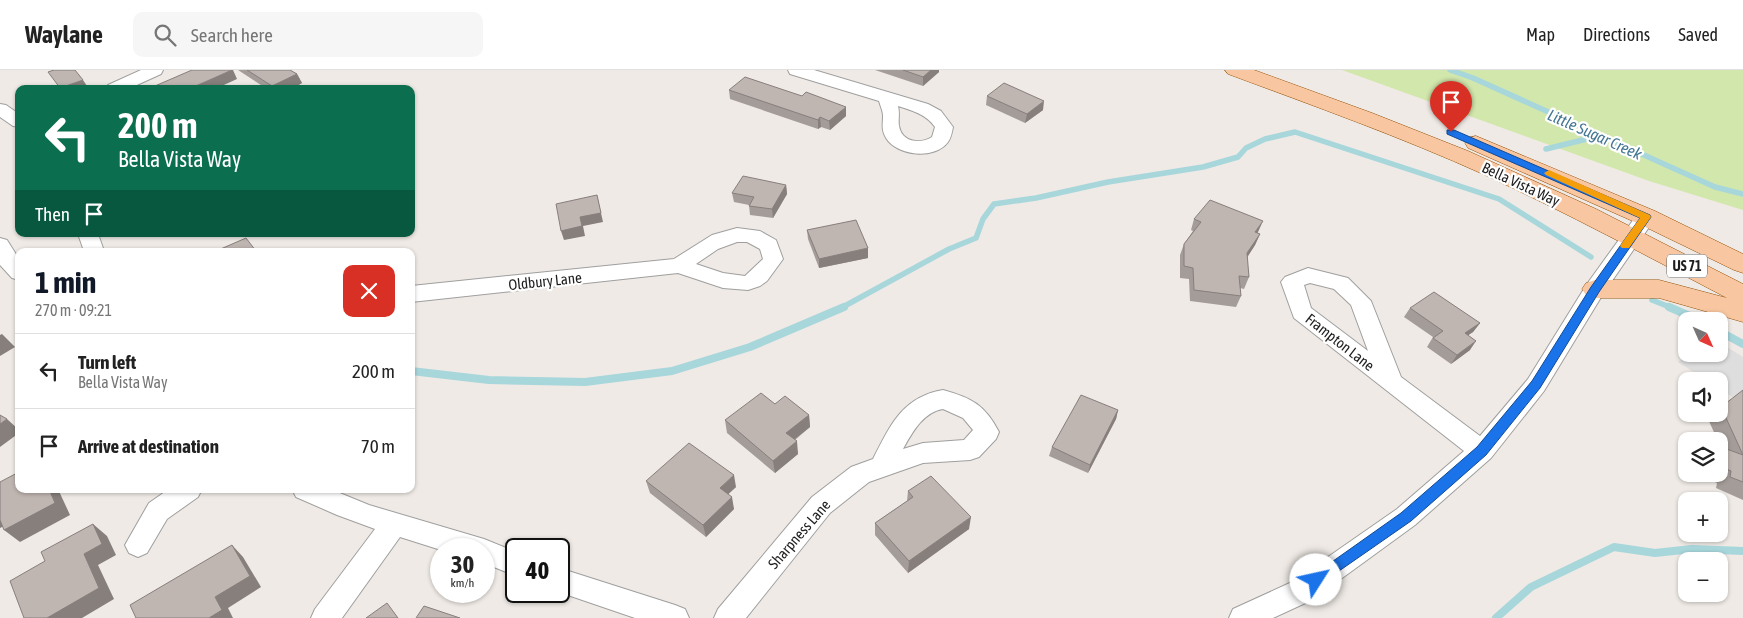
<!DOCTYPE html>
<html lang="en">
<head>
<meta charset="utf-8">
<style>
  body { margin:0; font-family:"Asap Condensed",sans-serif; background:#f6f6f6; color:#222; height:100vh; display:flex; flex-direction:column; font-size:19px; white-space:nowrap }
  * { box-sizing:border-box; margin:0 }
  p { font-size:16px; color:#767676 }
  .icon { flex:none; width:28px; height:28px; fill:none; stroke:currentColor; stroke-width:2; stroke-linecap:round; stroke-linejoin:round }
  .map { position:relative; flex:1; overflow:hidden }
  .sheet { position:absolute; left:15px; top:178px; width:400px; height:245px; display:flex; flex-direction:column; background:#fff; border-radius:10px; box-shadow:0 1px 4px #0004 }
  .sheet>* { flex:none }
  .guide { position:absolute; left:15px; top:15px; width:400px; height:152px; border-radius:10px; box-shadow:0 1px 4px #0004; background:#0b6e4f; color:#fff; overflow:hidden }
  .needle { width:32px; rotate:135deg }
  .buttons { position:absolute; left:1678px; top:242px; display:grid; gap:10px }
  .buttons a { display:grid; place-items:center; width:50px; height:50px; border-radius:10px; background:#fff; box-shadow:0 1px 4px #0004; font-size:25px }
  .speed { position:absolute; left:430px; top:468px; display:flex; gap:10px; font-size:25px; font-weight:700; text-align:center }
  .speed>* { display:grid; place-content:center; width:65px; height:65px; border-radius:50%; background:#fff; box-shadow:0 1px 4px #0004; line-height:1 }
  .speed small { font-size:12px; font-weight:400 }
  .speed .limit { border:2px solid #111; border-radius:8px; background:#fff; color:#111 }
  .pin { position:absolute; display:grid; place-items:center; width:42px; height:42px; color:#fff; margin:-51px -21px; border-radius:50% 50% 50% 0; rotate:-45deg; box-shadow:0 0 5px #0007 }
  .pin .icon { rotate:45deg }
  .me { position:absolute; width:55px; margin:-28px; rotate:55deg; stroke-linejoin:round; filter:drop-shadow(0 0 4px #0008) }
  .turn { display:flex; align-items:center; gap:18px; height:105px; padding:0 20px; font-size:22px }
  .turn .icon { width:65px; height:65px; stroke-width:2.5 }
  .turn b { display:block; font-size:35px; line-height:42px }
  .then { display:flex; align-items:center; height:48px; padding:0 20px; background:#0003; gap:10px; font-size:19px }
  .round { display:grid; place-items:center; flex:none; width:52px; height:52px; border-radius:10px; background:#f6f6f6 }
  .overview { display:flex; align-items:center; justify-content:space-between; height:85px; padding:0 20px }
  h1 { font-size:30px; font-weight:700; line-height:38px; color:#111827 }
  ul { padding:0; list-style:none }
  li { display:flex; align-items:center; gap:15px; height:75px; padding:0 20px; border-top:1px solid #e0e0e0 }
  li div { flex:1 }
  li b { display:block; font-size:19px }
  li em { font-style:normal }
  header { display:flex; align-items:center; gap:30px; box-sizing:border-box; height:70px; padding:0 25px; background:#fff; border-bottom:1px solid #e0e0e0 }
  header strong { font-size:24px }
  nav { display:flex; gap:28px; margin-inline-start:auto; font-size:18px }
  .search { width:350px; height:45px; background:#f6f6f6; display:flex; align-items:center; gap:12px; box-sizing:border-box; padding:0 18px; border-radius:10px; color:#767676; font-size:19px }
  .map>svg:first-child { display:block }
</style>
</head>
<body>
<header>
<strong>Waylane</strong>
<div class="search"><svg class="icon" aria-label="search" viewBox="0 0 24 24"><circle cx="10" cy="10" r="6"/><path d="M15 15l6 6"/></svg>Search here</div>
<nav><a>Map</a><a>Directions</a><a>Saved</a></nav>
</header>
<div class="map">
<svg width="1743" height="548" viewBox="0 0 1743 548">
  <rect width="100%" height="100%" fill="#efeae5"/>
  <path fill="#d2e7ac" d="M1342 0H1743V140L1649 111Z"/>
  <path fill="#dedede" d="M1719 272 1743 287V334L1719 318V311H1708L1678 292 1690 284H1719Z"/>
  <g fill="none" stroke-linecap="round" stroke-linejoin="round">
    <g stroke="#a7d6db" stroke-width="5.5">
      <path d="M1450 0 1473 8 1715 117 1743 124"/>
      <path d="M1546 79 1599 66"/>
      <path d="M1652 230 1672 238"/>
      <path d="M841 238 949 179 976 168 983 149 994 134 1036 128 1108 112 1203 97 1238 87 1246 78 1265 69 1295 62 1499 129 1591 187"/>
    </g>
    <g stroke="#a7d6db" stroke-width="8">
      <path d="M1669 237 1701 251"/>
      <path d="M1719 261 1743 274"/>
      <path d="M411 301 489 310 585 312 672 301 750 277 844 237"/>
      <path d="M1496 548 1531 517 1614 477 1655 483 1692 479 1743 481"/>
    </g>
    <defs>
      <g id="minor">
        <path d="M141 0H163L161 4 128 19H106L108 15Z"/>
        <path d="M788 0H814L928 34 941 41 953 57C952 62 951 68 948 72 935 90 897 86 886 68 881 59 883 55 883 46 883 41 880 35 879 31L790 4ZM898 36C913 41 926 44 935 57L932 67C921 74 902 73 899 56 898 49 900 44 898 36Z"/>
        <path d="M0 34 6 35 19 44V57L13 56 0 47Z"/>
        <path d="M1646 141 1653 142 1656 147 1603 224 1544 321 1491 388 1415 455 1312 530 1273 548H1229L1233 539 1292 512 1397 439 1464 381 1294 248 1281 212 1285 207 1308 198 1348 208 1371 231 1401 307 1480 366 1528 309 1587 214 1639 142ZM1310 213 1334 219 1351 235 1368 281 1311 238 1304 215Z"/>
        <path d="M737 158 760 161 776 170 783 189 767 211 760 216 748 220 723 218 678 203 411 232V216L674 189 712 165ZM737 172H747L760 179 763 189 745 206 723 203 696 194 718 179Z"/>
        <path d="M78 164H98L104 181H84Z"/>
        <path d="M0 168 7 170 19 189V210L12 208 0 195Z"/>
        <path d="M943 320C972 328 985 335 999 362L996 369 979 387 970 390 923 393 869 412 830 443 746 548H714L718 539 812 427 851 397 873 389C890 356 902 327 943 320ZM943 339 963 348 973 360 964 370 923 373 903 379C912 363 923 342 943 339Z"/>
        <path d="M169 419H202L198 427 167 449 147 483 138 487 129 483 125 475 149 433Z"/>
        <path d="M292 419H330L369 435 484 469 516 482V506L484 493V479H441V480L400 467 342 548H311L315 539 375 459 337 445 296 427Z"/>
        <path d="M559 498 675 535 685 539 689 548H635L556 521H559Z"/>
      </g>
      <g id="major">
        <path d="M1225 0H1254L1372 43 1468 81 1596 139 1743 214V252L1659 228H1595L1586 225 1582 219 1586 213 1595 210H1659L1727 228C1647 186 1567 143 1485 105 1401 67 1314 36 1228 4Z"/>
        <path d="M1476 66 1655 141 1743 184V203L1734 200 1637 153 1468 78 1465 73 1468 68Z"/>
      </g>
    </defs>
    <use href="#minor" stroke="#9f9f9f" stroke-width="2"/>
    <use href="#major" stroke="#935005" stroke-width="1"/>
    <use href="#minor" fill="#fff" fill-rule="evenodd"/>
    <use href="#major" fill="#f8c6a0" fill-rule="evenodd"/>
  </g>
  <g fill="#a49c98">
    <path d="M238 0H290L297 4 302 13 291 19H267Z"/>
    <path d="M875 0H939V2L923 16Z"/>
    <path d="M729 20 846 46 830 60 821 57 818 59 730 29Z"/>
    <path d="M987 26 1043 40 1025 53 986 35Z"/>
    <path d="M786 115 787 124 773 148 750 145 749 135 734 132 732 123Z"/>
    <path d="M1194 149 1258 162 1257 163 1260 164 1255 175 1247 187 1249 207 1244 219 1240 218 1241 226 1236 237 1190 231 1189 209 1180 208V185L1184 174 1193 161 1191 160Z"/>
    <path d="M807 160 868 188 819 198 808 169Z"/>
    <path d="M1410 238 1480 253 1473 262 1468 265 1470 280 1451 294 1427 277 1433 267 1404 247Z"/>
    <path d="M1743 320V430L1716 418 1717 413 1708 409 1709 404H1719V383L1722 380 1719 374V371H1718L1708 349 1714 344H1719V340Z"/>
    <path d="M775 334 809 345 810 357 795 370 798 384 775 403 727 363 725 350Z"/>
    <path d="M1118 340 1116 349 1088 403 1049 386 1052 377Z"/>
    <path d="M646 411 736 417 728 424 734 439 706 467 650 423Z"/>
    <path d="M908 421 969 459 908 503 875 465V453L907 431Z"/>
  </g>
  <g fill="#867f7c">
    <path d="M232 0H233L237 9 215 19H189Z"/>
    <path d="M931 0H939V2L923 16V7Z"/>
    <path d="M297 4 302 13 291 19H274L272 16Z"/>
    <path d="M83 10 89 19H61L60 18Z"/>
    <path d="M1044 31 1043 40 1025 53 1027 44Z"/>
    <path d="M846 37V46L830 60 829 51Z"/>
    <path d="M820 47 821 57 818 59V50Z"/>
    <path d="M786 115 787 124 773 148 772 139Z"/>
    <path d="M597 125 603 152 583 156 585 166 564 170 561 161 580 147Z"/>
    <path d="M1263 151 1258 162 1250 173 1255 162Z"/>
    <path d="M1260 164 1255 175 1243 194 1247 183Z"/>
    <path d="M868 178V188L819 198V189Z"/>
    <path d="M1480 253 1473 262 1458 272 1465 263Z"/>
    <path d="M2 264 15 277 0 286V265Z"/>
    <path d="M1476 271 1470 280 1451 294 1457 285Z"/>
    <path d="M1118 340 1116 349 1088 403 1090 395Z"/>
    <path d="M809 345 810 357 787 375 786 363Z"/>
    <path d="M7 349 19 360V363L0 377V354Z"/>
    <path d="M797 371 798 384 775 403 773 391Z"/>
    <path d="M734 405 736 417 722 430 720 418Z"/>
    <path d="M49 419H58L70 445 20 472 4 460Z"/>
    <path d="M732 427 734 439 706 467 703 455Z"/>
    <path d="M0 443 12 452 0 458Z"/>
    <path d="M971 447 969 459 908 503 909 491Z"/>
    <path d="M93 454 107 466 116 485 98 495 114 529 82 548H47L84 484Z"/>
    <path d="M232 475 243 487 261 517 228 538 233 548H209Z"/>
  </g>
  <g fill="#bfb5b1" stroke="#867f7c">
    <path d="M54 0H75L83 10 60 18 48 2Z"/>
    <path d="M192 0H232L189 19H148Z"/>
    <path d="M247 0H290L297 4 272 16Z"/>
    <path d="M903 0H931L923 7Z"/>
    <path d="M745 7 802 26 806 22 846 37 829 51 820 47 818 50 729 20Z"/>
    <path d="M1004 13 1044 31 1027 44 987 26Z"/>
    <path d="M743 106 786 115 772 139 749 136 754 127 732 123Z"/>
    <path d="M597 125 601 143 580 147 582 156 561 161 556 134Z"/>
    <path d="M1210 130 1263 151 1255 162 1260 164 1247 183 1249 207 1239 206 1241 226 1194 220 1193 198 1184 196V174L1201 152 1194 149Z"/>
    <path d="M856 150 868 178 819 189 807 160Z"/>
    <path d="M246 168 256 181H216Z"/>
    <path d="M1434 222 1480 253 1465 263 1476 271 1457 285 1433 268 1443 261 1410 238Z"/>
    <path d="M1743 320V412L1730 407 1731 401 1722 397 1724 378 1743 385 1721 337Z"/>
    <path d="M761 323 775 334 785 326 809 345 786 363 797 371 773 391 725 350Z"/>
    <path d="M1081 325 1118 340 1090 395 1052 377Z"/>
    <path d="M0 345 7 349 0 354Z"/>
    <path d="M689 373 734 405 720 418 732 427 703 455 646 411Z"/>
    <path d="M19 402V419H49L55 433 4 460 0 450V412Z"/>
    <path d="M931 406 971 447 909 491 875 453 913 427 908 421Z"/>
    <path d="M93 454 102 474 84 484 99 518 47 548H24L10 511 45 491 41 482Z"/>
    <path d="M232 475 250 506 215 527 222 540 209 548H136L130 535Z"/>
    <path d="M387 533 398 548H366Z"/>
    <path d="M424 536 460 548H416Z"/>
  </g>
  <path fill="#1a73e8" stroke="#114b97" d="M1447 60H1454L1650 145 1651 147 1599 222 1540 318 1486 385 1411 451 1316 517 1312 515 1310 510 1312 506 1401 443 1477 377 1532 311 1591 217 1640 148 1447 64Z"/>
  <path fill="#f59e0b" d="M1549 100 1650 145 1651 147 1629 178H1622L1620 176 1622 173 1640 148 1546 105 1544 103Z"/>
  <g text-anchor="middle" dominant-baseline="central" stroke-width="4.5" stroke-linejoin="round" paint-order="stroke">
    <rect fill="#fff" stroke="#626262" stroke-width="1" x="1667" y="184.5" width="40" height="23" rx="4"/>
    <g font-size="14" font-weight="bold" fill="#1e1e1e">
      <text x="1687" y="196">US 71</text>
    </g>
    <g font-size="15" fill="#1e1e1e" stroke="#fff">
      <text transform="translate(1521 114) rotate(25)">Bella Vista Way</text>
      <text transform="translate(545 211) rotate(-6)">Oldbury Lane</text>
      <text transform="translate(1340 272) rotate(38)">Frampton Lane</text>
      <text transform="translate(799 464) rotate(-49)">Sharpness Lane</text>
    </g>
    <g font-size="16" font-style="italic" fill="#457794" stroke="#fff">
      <text transform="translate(1595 64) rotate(24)">Little Sugar Creek</text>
    </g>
  </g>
</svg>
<div class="buttons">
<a><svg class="needle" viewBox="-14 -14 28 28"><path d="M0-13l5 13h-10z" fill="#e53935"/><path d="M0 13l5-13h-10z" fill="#767676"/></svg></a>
<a><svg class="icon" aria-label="sound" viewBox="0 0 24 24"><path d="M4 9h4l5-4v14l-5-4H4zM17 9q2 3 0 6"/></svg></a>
<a><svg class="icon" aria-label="layers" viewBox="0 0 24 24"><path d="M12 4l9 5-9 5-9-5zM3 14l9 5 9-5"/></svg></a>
<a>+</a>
<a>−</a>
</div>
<div class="speed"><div>30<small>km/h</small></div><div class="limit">40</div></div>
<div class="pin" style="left:1451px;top:62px;background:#d93025"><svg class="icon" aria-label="arrive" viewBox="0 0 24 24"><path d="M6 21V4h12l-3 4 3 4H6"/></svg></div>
<svg class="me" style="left:1316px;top:510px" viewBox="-20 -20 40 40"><circle r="19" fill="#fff"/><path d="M0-13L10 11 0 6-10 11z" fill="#1a73e8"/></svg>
<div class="guide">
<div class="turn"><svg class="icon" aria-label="left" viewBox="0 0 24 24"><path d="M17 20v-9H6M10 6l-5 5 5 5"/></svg><div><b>200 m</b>Bella Vista Way</div></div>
<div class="then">Then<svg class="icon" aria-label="arrive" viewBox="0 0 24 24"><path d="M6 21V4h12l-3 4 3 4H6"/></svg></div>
</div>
<section class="sheet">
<div class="overview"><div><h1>1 min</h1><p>270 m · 09:21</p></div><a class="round" style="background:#d93025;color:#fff"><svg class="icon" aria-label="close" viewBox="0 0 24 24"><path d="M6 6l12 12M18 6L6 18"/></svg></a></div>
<ul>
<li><svg class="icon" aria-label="left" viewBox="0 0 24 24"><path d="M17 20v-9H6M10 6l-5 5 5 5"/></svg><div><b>Turn left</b><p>Bella Vista Way</p></div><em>200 m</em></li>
<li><svg class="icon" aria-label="arrive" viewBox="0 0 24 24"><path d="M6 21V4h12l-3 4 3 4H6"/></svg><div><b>Arrive at destination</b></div><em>70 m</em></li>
</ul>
</section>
</div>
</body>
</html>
